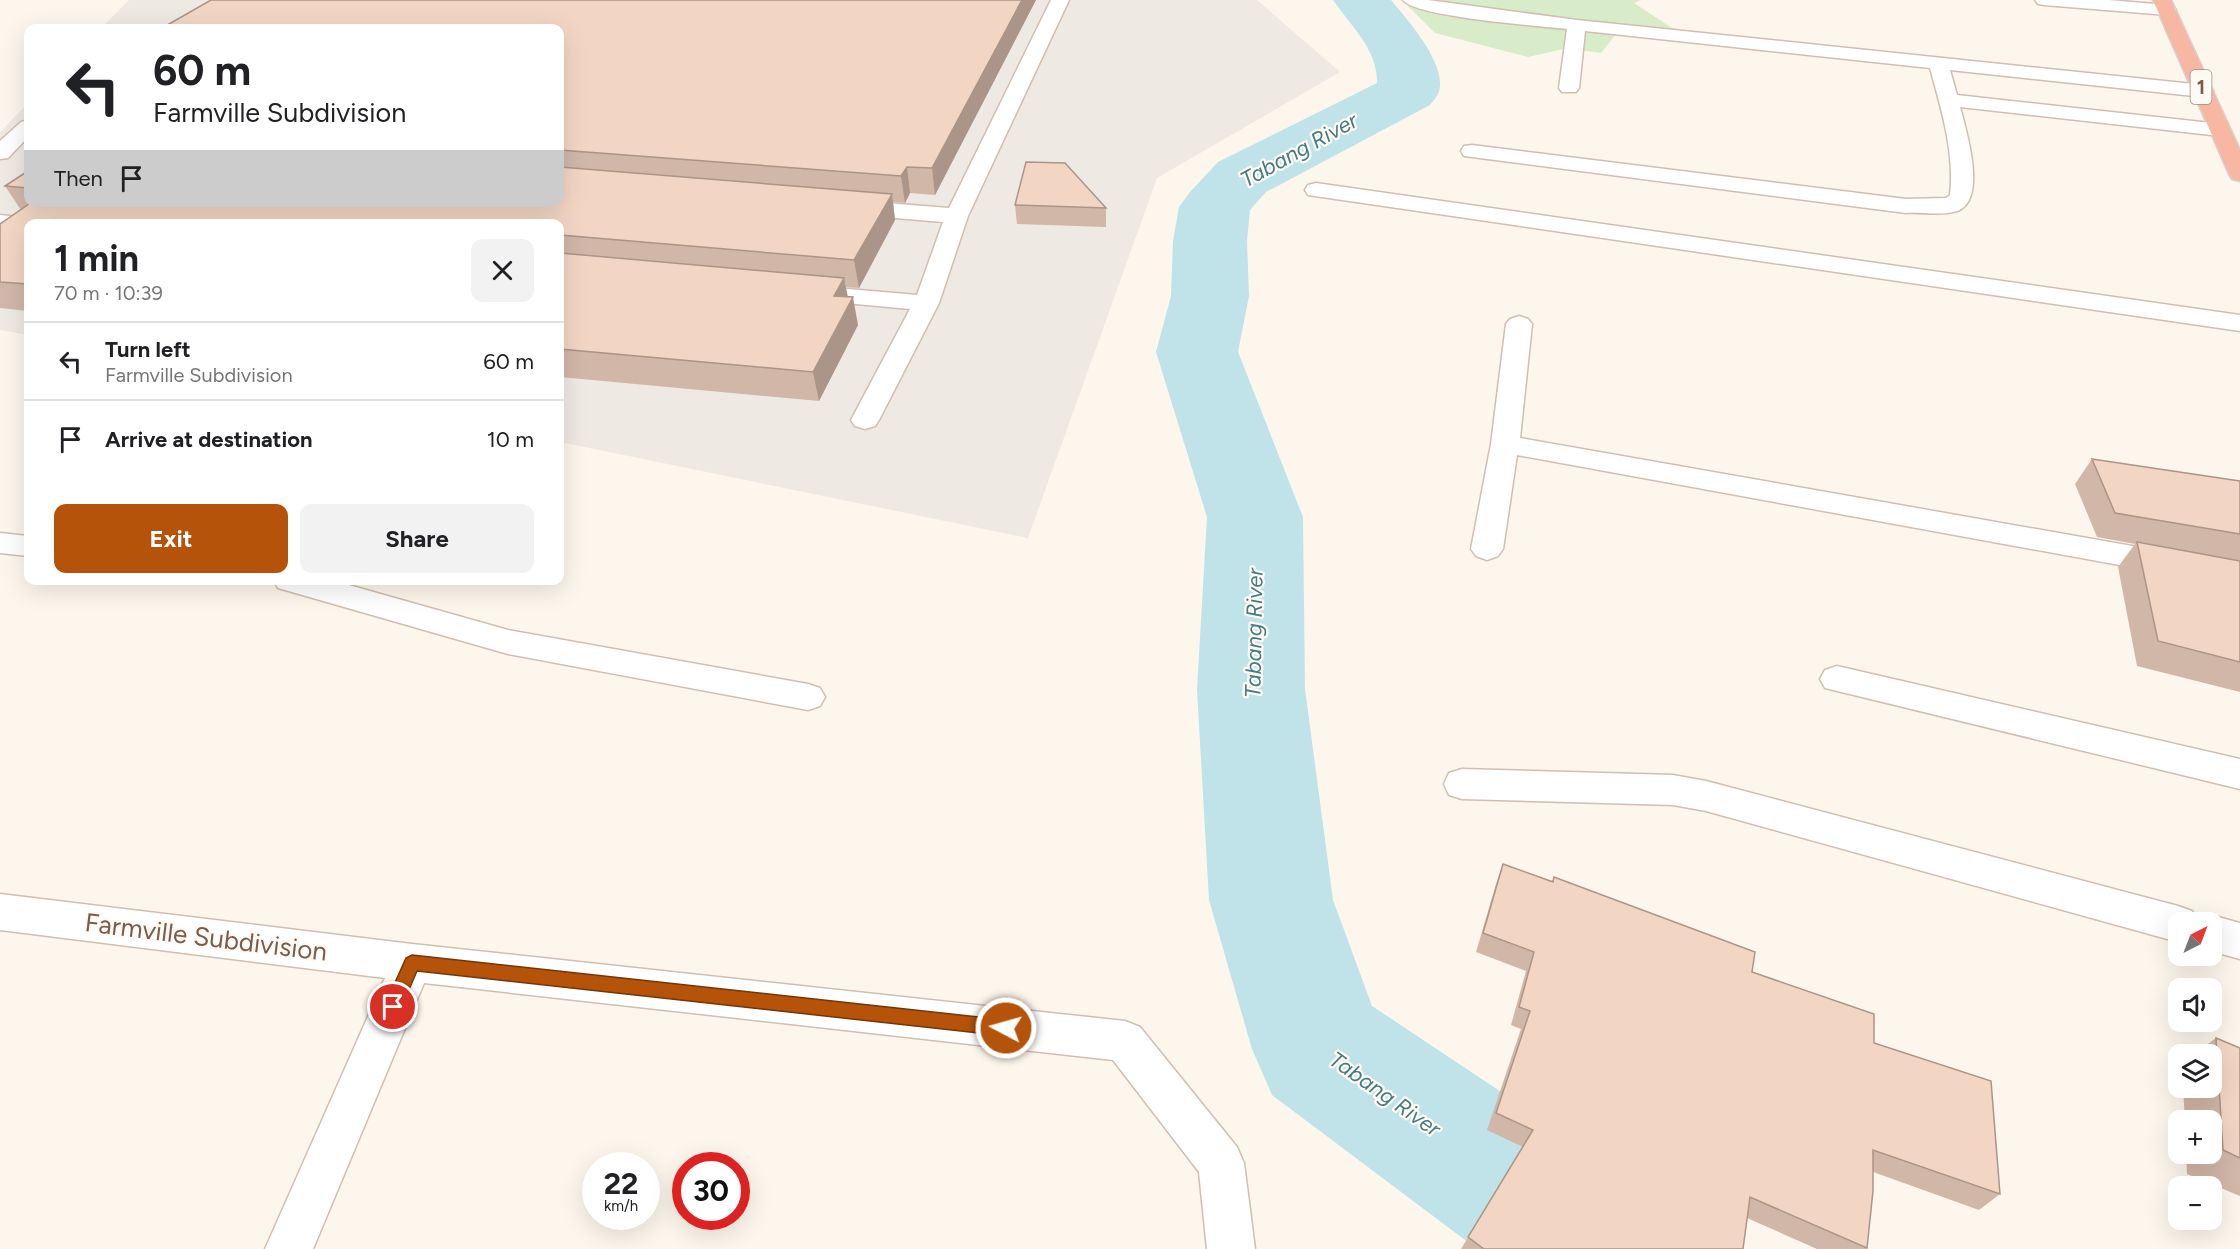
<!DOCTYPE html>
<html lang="en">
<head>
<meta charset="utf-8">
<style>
  body { margin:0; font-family:Figtree,sans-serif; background:#f2f2f2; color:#202124; height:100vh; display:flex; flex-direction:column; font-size:22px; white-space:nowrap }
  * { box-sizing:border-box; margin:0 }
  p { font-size:20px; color:#757577 }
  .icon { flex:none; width:33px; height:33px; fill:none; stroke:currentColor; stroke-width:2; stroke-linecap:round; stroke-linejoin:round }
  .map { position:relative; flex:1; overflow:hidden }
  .panel { position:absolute; left:24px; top:219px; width:540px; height:366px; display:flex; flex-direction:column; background:#fff; border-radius:12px; box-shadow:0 6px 24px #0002 }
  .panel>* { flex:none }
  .guide { position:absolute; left:24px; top:24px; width:540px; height:183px; border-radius:12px; box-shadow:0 6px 24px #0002; background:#fff; color:#202124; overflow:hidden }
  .needle { width:39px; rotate:42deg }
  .buttons { position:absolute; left:2168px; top:912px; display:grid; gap:12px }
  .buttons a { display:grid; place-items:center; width:54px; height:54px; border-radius:12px; background:#fff; box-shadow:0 6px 24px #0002; font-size:30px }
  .speed { position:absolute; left:582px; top:1152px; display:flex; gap:12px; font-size:30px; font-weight:700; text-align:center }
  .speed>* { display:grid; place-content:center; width:78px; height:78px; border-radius:50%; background:#fff; box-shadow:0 6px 24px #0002; line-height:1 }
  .speed small { font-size:15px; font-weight:400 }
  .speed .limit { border:9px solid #d22; background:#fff; color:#111 }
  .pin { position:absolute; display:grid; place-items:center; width:51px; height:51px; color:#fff; margin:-26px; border:3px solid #fff; border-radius:50%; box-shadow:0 2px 6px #0007 }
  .me { position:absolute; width:66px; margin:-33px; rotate:276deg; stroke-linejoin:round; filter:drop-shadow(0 0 4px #0008) }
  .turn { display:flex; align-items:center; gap:21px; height:126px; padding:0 30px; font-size:27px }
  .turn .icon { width:78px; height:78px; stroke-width:2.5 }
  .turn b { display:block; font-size:42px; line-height:51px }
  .then { display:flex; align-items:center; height:57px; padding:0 30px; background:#0003; gap:12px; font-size:22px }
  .round { display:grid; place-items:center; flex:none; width:63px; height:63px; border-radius:12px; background:#f2f2f2 }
  .summary { display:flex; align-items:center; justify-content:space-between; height:102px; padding:0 30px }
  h1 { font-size:36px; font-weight:700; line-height:45px }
  .action { display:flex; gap:12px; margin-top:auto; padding:12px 30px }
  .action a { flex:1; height:69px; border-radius:12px; background:#b45309; color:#fff; font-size:24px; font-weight:700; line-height:69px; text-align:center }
  .action a+a { background:#f2f2f2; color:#202124 }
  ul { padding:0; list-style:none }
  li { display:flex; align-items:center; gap:18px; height:78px; padding:0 30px; border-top:2px solid #e0e0e0 }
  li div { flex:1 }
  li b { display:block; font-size:22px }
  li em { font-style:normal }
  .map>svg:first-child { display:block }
</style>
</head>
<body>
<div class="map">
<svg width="2240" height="1249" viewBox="0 0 2240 1249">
  <rect width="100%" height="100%" fill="#fdf6ec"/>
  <path fill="#efe9e4" d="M129 0H1257L1340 72 1157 178 1028 538 560 442V224H28V335L0 330V132L28 103V202H560V28H101Z"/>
  <path fill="#d8ecc9" d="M1402 0H1641L1634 3 1684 36 1620 29 1601 53 1568 48 1528 57 1435 33Z"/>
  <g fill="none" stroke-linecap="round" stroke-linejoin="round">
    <path fill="#bfe3e8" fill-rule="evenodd" d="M1333 0H1391C1407 19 1450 67 1438 94 1436 98 1432 102 1430 105L1266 192 1250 210 1247 241 1249 296 1238 352 1303 517 1305 689 1333 900 1372 1006 1656 1195 1678 1249H1477L1272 1095 1252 1049 1209 900 1197 689 1207 517 1156 352 1171 296 1173 241 1179 207 1190 192 1218 162 1377 83C1378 50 1351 26 1333 0Z"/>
    <defs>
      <g id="minor">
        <path d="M1051 0H1069L968 216 939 303 879 420 875 426 865 429 855 426 851 420 910 309 802 299 793 297 790 292 793 287 802 285 917 295 943 222 848 214 840 212 837 207 840 202 848 200 949 208Z"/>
        <path d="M1403 0H1428L1577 20 2203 85 2210 87 2213 91 2210 95 2203 97 1950 70 1957 95 2220 124 2227 126 2230 130 2227 134 2220 136 1960 107C1966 130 1988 200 1957 211 1942 216 1922 212 1906 213L1472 157 1464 156 1461 151 1464 146 1472 145 1906 199 1946 198 1950 195C1955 153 1941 108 1930 68L1585 31 1579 88 1576 92H1562L1559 88 1567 29C1541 26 1415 17 1403 0Z"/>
        <path d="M2035 0H2109L2167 5 2173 6 2176 10 2173 14 2167 15 2044 5 2038 4Z"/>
        <path d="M28 120V137L8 158 0 159V141L21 122Z"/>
        <path d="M1316 183 2240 315V331L1308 195 1305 190 1308 185Z"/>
        <path d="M0 215 36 219 39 224H28V231L0 229Z"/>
        <path d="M1519 316 1528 319 1532 324 1520 438 2240 565V587L1517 455 1503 549 1498 556 1487 560 1476 556 1471 549 1491 444 1506 324 1510 319Z"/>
        <path d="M0 533 28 536V556L0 553Z"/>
        <path d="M273 580H331L508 630 808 684 820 688 825 697 820 706 808 710 508 654 278 588Z"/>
        <path d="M1837 666 2240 759V789L1825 688 1820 679 1825 670Z"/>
        <path d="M1462 769 1673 775 1706 781 2178 906 2192 911 2197 920 2211 915 2240 923V959L2211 951V922H2178V942L1706 811 1673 805 1462 799 1449 795 1444 784 1449 773Z"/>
        <path d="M0 894 412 944 1125 1021 1140 1027 1237 1147 1244 1163 1255 1249H1207L1199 1172 1113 1060 424 983 313 1249H265L385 978 0 930Z"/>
      </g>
      <path id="highway" d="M2153 0H2171L2240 150V181L2232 179 2229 174Z"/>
    </defs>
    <use href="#minor" stroke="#d1beb0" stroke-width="3"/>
    <use href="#highway" stroke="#dad1cd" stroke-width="3"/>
    <use href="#minor" fill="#fff" fill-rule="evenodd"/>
    <use href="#highway" fill="#f7b7a3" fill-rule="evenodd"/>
  </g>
  <g fill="#d1b7a8">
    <path d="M211 0H1036L935 195 910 193 905 203 893 202 895 220 859 288 846 287 848 297 858 325 819 401 560 377V224H28V311L0 308V224L21 210 5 186 28 171V202H560V28Z"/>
    <path d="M1015 205 1106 208V227L1017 224Z"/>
    <path d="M2092 459 2240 481V692L2137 666 2118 567 2135 544 2097 537 2075 484Z"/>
    <path d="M1503 864 1552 881 1554 877 1752 972 1874 1043 2000 1194 1979 1210 1873 1172 1867 1248 1866 1249H1817L1747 1218 1743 1249H1461L1523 1147 1487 1130 1521 1029 1511 1025 1526 971 1476 952 1496 884Z"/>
    <path d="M2216 1038 2240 1048V1196L2187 1174 2186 1154H2211V1120H2185L2183 1088H2211V1054H2194Z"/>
  </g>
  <g fill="#aa9588">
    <path d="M1022 0H1036L935 195 932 168Z"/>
    <path d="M907 167 910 193 905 203 901 176Z"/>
    <path d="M892 194 895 220 859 288 854 260Z"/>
    <path d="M844 278 849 305 853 297 858 325 819 401 813 372 834 296Z"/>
  </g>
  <g fill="#f3d5c3" stroke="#aa9588" stroke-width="1.5">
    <path d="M211 0H1022L932 168 907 167 901 176 560 150V28H162Z"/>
    <path d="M1026 162 1065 163 1106 208 1015 205Z"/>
    <path d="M560 167 892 194 854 260 560 235V224H28V284L0 282V224L32 202H560Z"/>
    <path d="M28 171V188L5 186Z"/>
    <path d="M560 253 844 278 834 296 853 297 813 372 560 349Z"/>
    <path d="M2092 459 2240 481V534L2115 513Z"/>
    <path d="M2137 542 2240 561V662L2158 641Z"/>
    <path d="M1503 864 1553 882 1554 877 1755 952 1752 972 1874 1014V1043L1991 1081 2000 1194 1873 1150V1191L1867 1248 1750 1197 1743 1249H1484L1468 1237 1533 1130 1496 1113 1530 1011 1519 1007 1534 952 1483 933Z"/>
    <path d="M2216 1038 2240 1048V1158L2223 1150Z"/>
  </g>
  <path fill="#b45309" stroke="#753606" stroke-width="1.5" d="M412 955 1006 1020 1012 1022 1015 1028 1012 1034 1006 1036 417 971 399 1013 393 1015 387 1013 384 1007 406 958Z"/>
  <g text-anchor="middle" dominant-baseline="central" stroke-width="4.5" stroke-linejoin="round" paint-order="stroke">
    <rect fill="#fffaf3" stroke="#a28b7f" stroke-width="1.5" x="2190.5" y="70" width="21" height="34" rx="4.5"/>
    <g font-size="20" font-weight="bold" fill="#7a5c4d">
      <text x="2201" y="87">1</text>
    </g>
    <g font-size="22" font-style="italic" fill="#437c86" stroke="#fffaf3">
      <text transform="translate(1299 150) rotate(-29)">Tabang River</text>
      <text transform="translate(1254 633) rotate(-89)">Tabang River</text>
      <text transform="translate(1385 1094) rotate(35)">Tabang River</text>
    </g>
    <g font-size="26" fill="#7a5c4d" stroke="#fffaf3">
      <text transform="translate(206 937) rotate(7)">Farmville Subdivision</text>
    </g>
  </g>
</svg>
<div class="buttons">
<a><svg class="needle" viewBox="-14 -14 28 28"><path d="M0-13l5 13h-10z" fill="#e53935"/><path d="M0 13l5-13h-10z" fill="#757577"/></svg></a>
<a><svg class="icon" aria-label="sound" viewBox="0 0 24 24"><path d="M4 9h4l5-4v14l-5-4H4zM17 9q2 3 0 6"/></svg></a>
<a><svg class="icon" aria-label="layers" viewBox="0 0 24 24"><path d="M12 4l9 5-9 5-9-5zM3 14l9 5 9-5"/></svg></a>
<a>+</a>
<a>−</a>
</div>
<div class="speed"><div>22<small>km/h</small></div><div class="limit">30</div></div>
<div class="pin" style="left:393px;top:1007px;background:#d93025"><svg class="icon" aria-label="arrive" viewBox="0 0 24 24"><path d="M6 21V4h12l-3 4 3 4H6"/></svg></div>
<svg class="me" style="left:1006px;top:1028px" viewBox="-20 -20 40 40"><circle r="17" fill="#b45309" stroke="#fff" stroke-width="3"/><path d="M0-11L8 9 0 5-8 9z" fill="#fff"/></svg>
<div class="guide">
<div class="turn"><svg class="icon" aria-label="left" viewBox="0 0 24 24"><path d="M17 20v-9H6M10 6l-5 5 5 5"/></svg><div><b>60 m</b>Farmville Subdivision</div></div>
<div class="then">Then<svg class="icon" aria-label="arrive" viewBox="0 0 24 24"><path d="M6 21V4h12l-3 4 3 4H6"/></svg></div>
</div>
<section class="panel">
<div class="summary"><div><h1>1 min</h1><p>70 m · 10:39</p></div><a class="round"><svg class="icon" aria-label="close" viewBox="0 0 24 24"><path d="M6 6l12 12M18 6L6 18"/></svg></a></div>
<ul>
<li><svg class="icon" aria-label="left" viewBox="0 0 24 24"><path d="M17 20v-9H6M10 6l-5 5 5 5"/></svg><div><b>Turn left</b><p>Farmville Subdivision</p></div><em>60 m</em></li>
<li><svg class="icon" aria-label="arrive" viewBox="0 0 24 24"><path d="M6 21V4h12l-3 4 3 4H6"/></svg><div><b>Arrive at destination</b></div><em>10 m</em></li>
</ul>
<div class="action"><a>Exit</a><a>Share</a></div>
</section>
</div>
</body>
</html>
